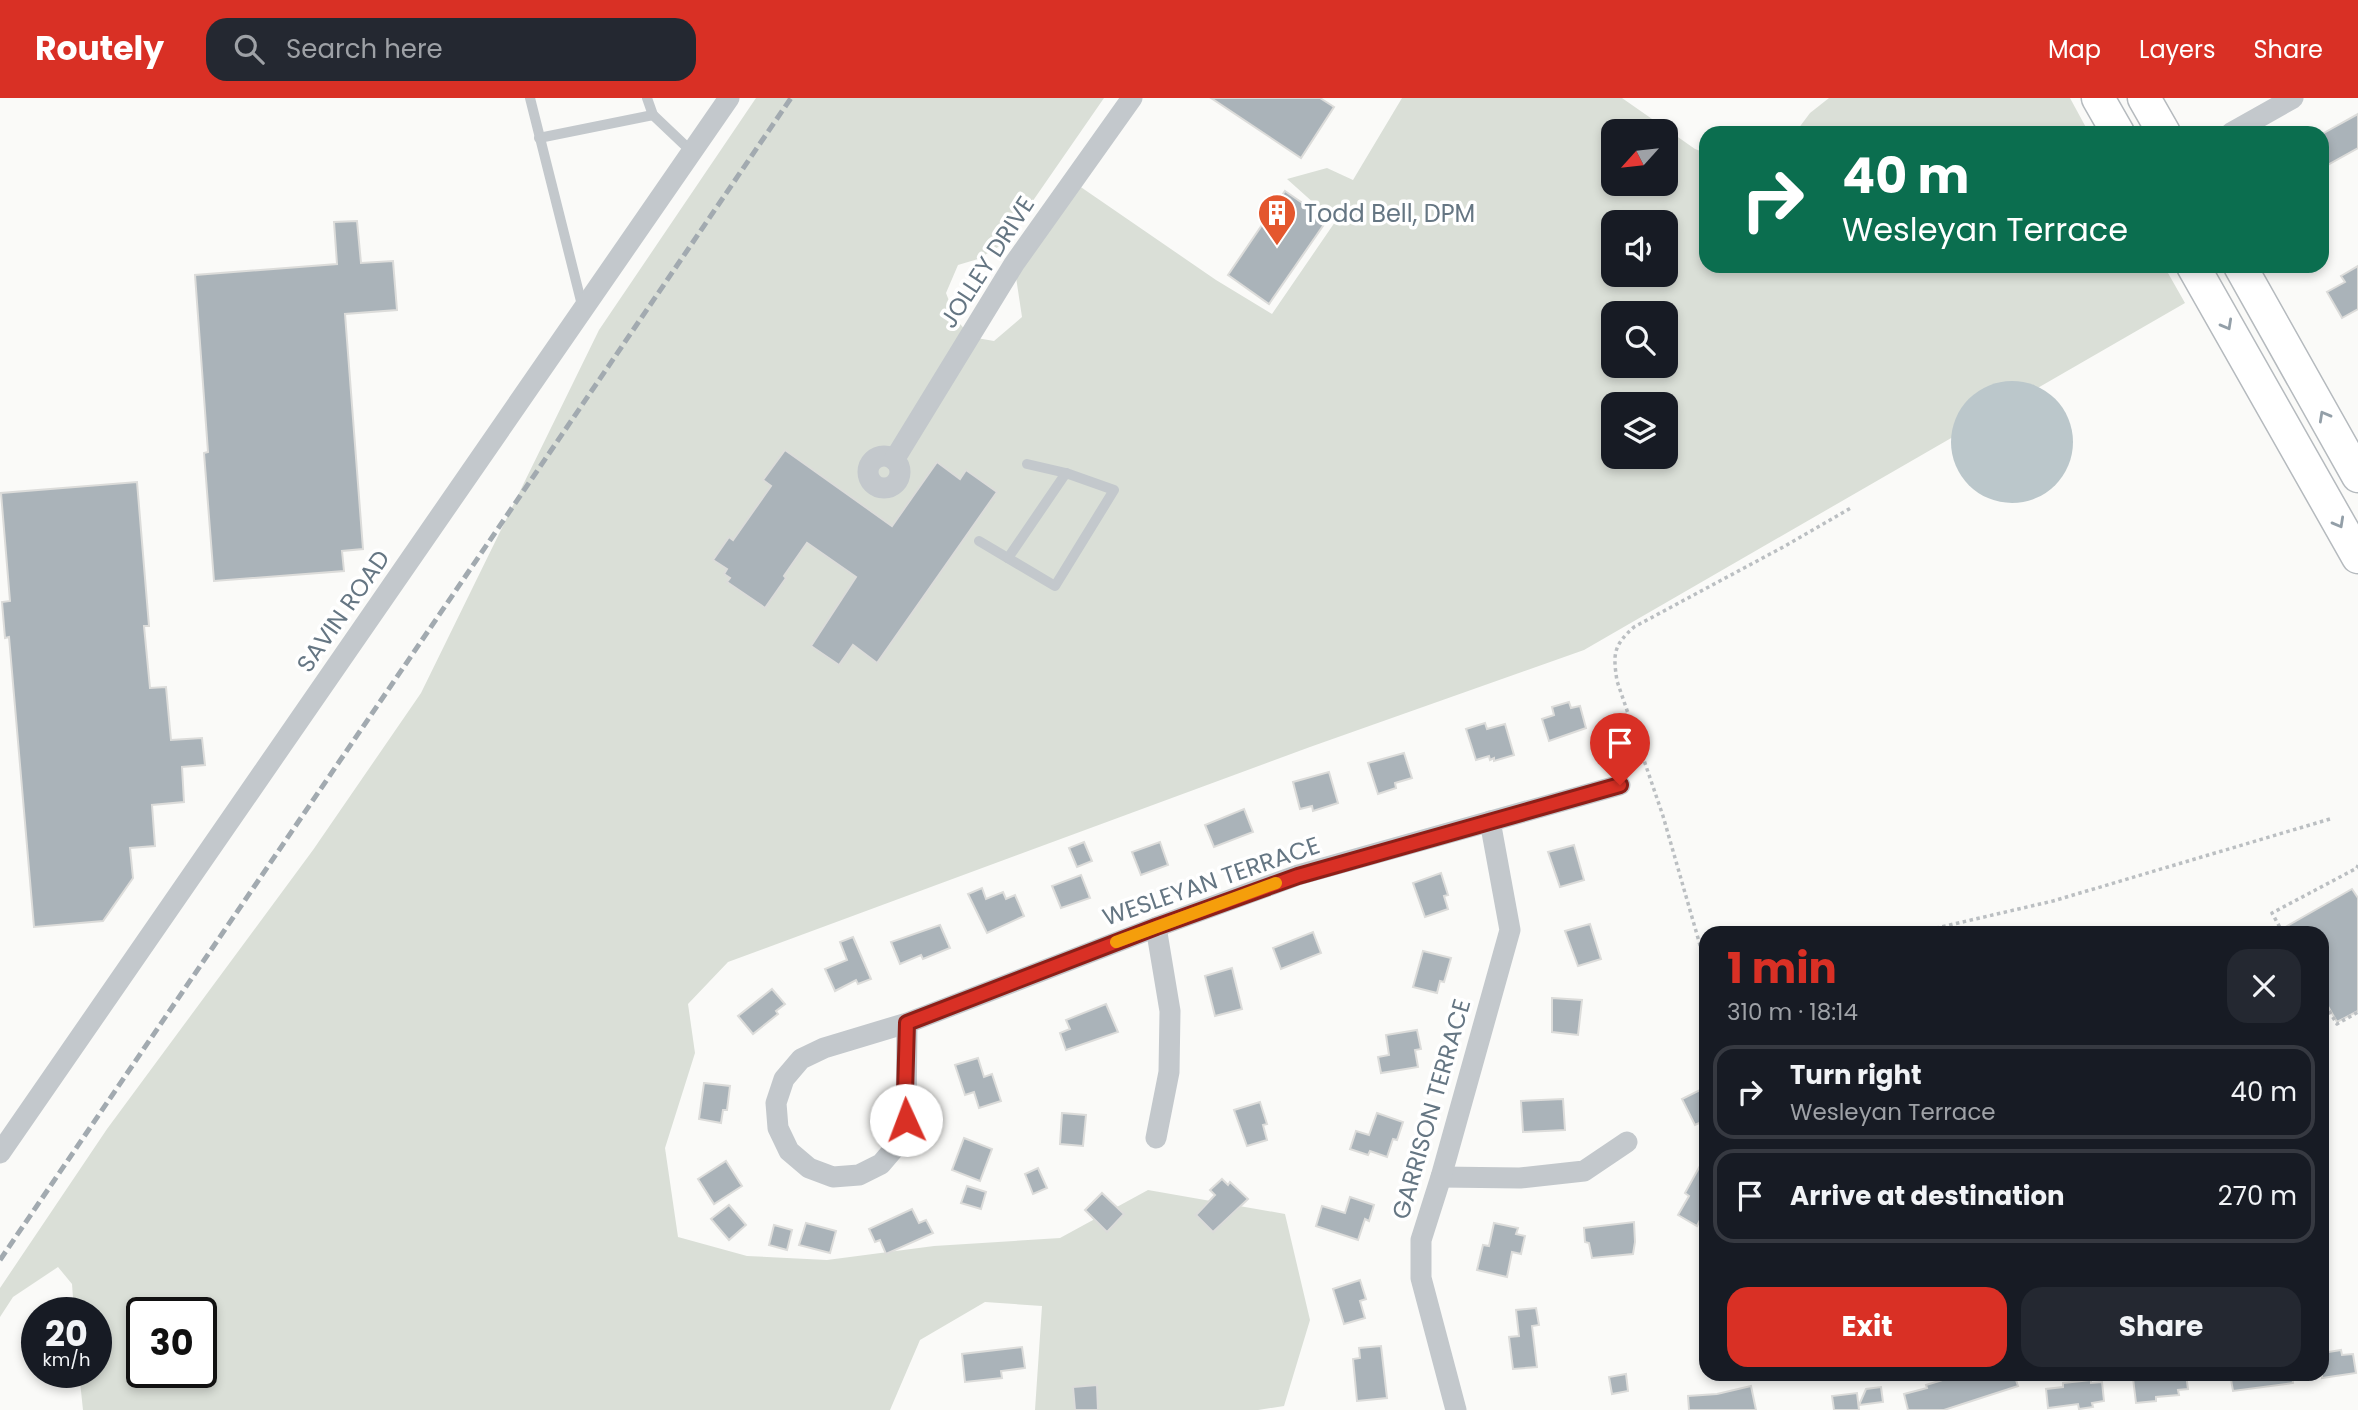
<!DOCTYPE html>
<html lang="en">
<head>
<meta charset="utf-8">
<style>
  body { margin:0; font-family:Poppins,sans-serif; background:#242831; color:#f1f3f6; height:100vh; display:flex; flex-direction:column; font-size:26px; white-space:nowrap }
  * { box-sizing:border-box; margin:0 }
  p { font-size:23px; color:#9ea1a6 }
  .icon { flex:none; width:38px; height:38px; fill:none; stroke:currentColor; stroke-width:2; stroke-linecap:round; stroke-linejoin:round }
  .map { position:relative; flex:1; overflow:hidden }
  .side { position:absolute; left:1699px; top:828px; width:630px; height:455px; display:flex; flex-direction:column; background:#171b24; border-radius:21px; box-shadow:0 4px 10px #0003 }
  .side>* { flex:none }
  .guide { position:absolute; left:1699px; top:28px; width:630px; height:147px; border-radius:21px; box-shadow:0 4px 10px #0003; background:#0b6e4f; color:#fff; overflow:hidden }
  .needle { width:46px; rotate:243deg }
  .tools { position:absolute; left:1601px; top:21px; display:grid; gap:14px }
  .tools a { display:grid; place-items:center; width:77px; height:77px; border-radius:14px; background:#171b24; box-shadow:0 4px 10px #0003; font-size:35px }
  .speed { position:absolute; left:21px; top:1199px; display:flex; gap:14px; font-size:35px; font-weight:700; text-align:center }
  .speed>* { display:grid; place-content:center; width:91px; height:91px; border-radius:50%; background:#171b24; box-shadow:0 4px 10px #0003; line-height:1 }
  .speed small { font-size:18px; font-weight:400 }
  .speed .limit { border:4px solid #111; border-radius:10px; background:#fff; color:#111 }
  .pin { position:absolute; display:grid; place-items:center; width:60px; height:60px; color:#fff; margin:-72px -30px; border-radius:50% 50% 50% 0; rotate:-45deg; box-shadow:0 0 7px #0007 }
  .pin .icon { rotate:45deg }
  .me { position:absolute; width:77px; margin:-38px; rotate:358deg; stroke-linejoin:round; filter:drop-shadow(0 0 5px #0008) }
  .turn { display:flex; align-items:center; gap:24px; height:147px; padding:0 28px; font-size:32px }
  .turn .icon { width:91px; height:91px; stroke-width:2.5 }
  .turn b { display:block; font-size:49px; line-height:60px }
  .round { display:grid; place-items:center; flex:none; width:74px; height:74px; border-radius:21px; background:#242831 }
  .summary { display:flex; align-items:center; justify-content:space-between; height:119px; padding:0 28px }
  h1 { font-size:42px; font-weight:700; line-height:52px; color:#d93025 }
  .button { display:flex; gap:14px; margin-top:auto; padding:14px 28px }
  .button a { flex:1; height:80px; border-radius:21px; background:#d93025; color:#fff; font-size:28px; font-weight:700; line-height:80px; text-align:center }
  .button a+a { background:#242831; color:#f1f3f6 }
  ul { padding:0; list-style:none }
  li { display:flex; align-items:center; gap:21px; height:94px; margin:0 14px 10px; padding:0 14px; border:4px solid #363941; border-radius:21px }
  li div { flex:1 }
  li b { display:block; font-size:26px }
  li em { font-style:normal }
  header { display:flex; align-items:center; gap:42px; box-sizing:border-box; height:98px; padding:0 35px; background:#d93025; color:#fff }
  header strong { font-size:33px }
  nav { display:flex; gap:38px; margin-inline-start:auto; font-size:24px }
  .search { width:490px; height:63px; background:#242831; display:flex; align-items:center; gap:18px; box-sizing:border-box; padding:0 24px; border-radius:21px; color:#9ea1a6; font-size:26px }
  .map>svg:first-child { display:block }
</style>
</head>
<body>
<header>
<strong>Routely</strong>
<div class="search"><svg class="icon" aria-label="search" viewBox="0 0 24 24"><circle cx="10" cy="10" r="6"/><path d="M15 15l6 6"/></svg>Search here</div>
<nav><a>Map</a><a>Layers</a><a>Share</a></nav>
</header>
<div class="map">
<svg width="2358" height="1312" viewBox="0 0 2358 1312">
  <rect width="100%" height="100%" fill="#fafaf8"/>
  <g fill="#dadfd7" fill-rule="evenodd">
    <path d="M756 0H1104L1003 146 978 161 958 167 946 195 956 221 971 239 994 243 1022 219 1014 166 1072 83 1216 182 1272 216 1335 124 1287 81 1327 70 1353 82 1402 0H1622L1695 51 1706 55V168H2164L2185 205 1584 552 1310 649 728 864 688 906 695 955 665 1050 678 1139 747 1158 827 1162 934 1148 1060 1140 1148 1092 1285 1116 1310 1222 1284 1308 1258 1312H1035L1042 1208 985 1204 920 1242 890 1312H83L79 1274H96V1214H74L72 1186 58 1169 13 1199 0 1219V1190L107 1031 313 752 421 595 599 232ZM1614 33H1666V86H1614ZM1614 124H1666V177H1614ZM1614 215H1666V268H1614ZM1614 306H1666V359H1614ZM142 1214H201V1274H142Z"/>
    <path d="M1829 0H2070L2089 35H1795L1810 15Z"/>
  </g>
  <circle fill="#bbc7cb" cx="2012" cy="344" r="61"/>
  <g fill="#aab3b9" stroke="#dcdcda" stroke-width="2">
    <path d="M1211 0H1320L1334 9 1301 60Z"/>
    <path d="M2358 16V50L2322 70V36Z"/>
    <path d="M1285 93 1327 122 1269 206 1228 177Z"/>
    <path d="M357 123 361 165 393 163 397 212 345 216 363 451 342 453 344 473 214 483 204 355 208 354 195 177 337 166 334 124Z"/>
    <path d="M2358 168V211L2342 220 2327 194 2345 184 2341 178Z"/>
    <path d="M785 352 892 428 937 364 960 381 966 372 997 394 877 565 853 547 839 567 811 548 856 479 807 445 784 478 786 480 765 510 727 484 730 480 724 476 727 471 713 462 729 439 733 442 771 388 763 382Z"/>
    <path d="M137 384 149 528H144L150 590 166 589 171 642 202 640 205 667 182 669 184 704 152 707 155 748 130 750 133 780 103 823 34 829 9 539 5 540 2 504 10 503 1 395Z"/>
    <path d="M1569 604 1571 610 1580 608 1586 630 1549 643 1542 621 1554 617 1552 609Z"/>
    <path d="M1485 625 1487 631 1505 626 1514 657 1494 663V660L1490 662 1489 658 1476 662 1466 631Z"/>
    <path d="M1404 655 1412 680 1395 685 1396 690 1378 696 1368 665Z"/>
    <path d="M1329 674 1338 705 1313 713 1312 708 1300 711 1293 684Z"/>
    <path d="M1244 711 1253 734 1214 749 1205 727Z"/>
    <path d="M1084 744 1092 763 1077 769 1069 750Z"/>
    <path d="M1160 744 1168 767 1141 777 1132 754Z"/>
    <path d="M1574 747 1584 782 1560 789 1548 754Z"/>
    <path d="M1441 775 1448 797 1444 798 1448 811 1425 819 1413 785Z"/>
    <path d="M1081 777 1090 800 1061 810 1052 788Z"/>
    <path d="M982 790 986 801 1003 794 1006 801 1015 797 1024 818 987 835 968 796Z"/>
    <path d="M2352 791 2358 800V913L2337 924 2322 898V835H2275Z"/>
    <path d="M1590 826 1601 861 1578 868 1565 833Z"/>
    <path d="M940 827 950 850 923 861 921 857 900 866 891 844Z"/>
    <path d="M1313 834 1321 855 1281 871 1273 850Z"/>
    <path d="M853 839 871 881 858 886 856 882 835 893 825 871 847 862 840 844Z"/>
    <path d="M1423 853 1451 860 1444 884 1440 883 1437 895 1413 889Z"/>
    <path d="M1232 870 1242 911 1215 918 1205 878Z"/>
    <path d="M772 891 785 906 776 913 778 916 753 936 738 918Z"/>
    <path d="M1552 900 1582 902 1578 937 1552 934Z"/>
    <path d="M1106 906 1118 934 1066 952 1060 935 1070 931 1066 922Z"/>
    <path d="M1417 932 1421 951 1415 952 1418 969 1381 975 1378 959 1389 957 1386 937Z"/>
    <path d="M978 960 984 979 992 976 1001 1003 979 1010 974 994 965 997 955 967Z"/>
    <path d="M704 985 730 988 727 1012H723L721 1025 699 1021Z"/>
    <path d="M1706 989V1022L1695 1027 1682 1001Z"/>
    <path d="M1563 1001 1565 1032 1523 1034 1521 1003Z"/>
    <path d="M1260 1004 1267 1026 1263 1027 1267 1042 1247 1048 1234 1012Z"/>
    <path d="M1062 1015 1086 1017 1083 1048 1060 1046Z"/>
    <path d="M1377 1015 1403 1024 1397 1042 1393 1041 1387 1059 1370 1053 1368 1057 1350 1051 1356 1033 1369 1037Z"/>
    <path d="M964 1040 992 1051 980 1083 952 1072Z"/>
    <path d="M1706 1057V1110L1697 1128 1678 1117 1689 1098 1685 1095Z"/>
    <path d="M726 1063 742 1088 714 1106 698 1081Z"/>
    <path d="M1038 1070 1047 1090 1033 1096 1025 1076Z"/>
    <path d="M1222 1081 1228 1087 1230 1084 1248 1101 1213 1134 1196 1117 1215 1097 1210 1092Z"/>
    <path d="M967 1088 986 1094 981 1111 961 1105Z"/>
    <path d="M1102 1095 1124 1116 1107 1134 1085 1112Z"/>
    <path d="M1350 1099 1374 1107 1369 1123 1365 1121 1358 1142 1316 1128 1322 1108 1345 1115Z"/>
    <path d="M729 1107 746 1127 729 1142 711 1121Z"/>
    <path d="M912 1111 919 1125 926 1122 933 1135 886 1156 880 1142 875 1144 869 1131Z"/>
    <path d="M1634 1124 1635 1144 1633 1156 1592 1160 1589 1145 1585 1144 1584 1130Z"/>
    <path d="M806 1125 836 1133 830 1155 799 1147Z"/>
    <path d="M1494 1125 1518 1130 1516 1136 1525 1138 1521 1156 1512 1154 1507 1179 1477 1172 1483 1147 1489 1148Z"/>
    <path d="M774 1127 792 1132 787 1152 769 1147Z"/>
    <path d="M1360 1182 1366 1201 1360 1203 1365 1220 1344 1226 1333 1191Z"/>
    <path d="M1536 1210 1539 1227 1532 1228 1537 1269 1513 1271 1509 1239 1519 1238 1516 1212Z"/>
    <path d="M1381 1248 1387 1300 1357 1303 1353 1261 1360 1260 1359 1250Z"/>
    <path d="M1022 1249 1025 1270 1001 1273 1002 1280 965 1284 962 1256Z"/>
    <path d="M2341 1252 2342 1257 2353 1256 2356 1275 2322 1280V1255Z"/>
    <path d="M1626 1276 1628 1293 1612 1296 1609 1279Z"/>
    <path d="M1962 1276H2014L2018 1288 1944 1312H1908L1904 1296 1927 1290 1926 1287Z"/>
    <path d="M2171 1276H2186L2188 1291 2178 1292 2179 1297 2156 1299V1303L2136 1305 2133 1280Z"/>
    <path d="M2230 1276H2292L2293 1285 2233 1293Z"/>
    <path d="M2091 1282V1285L2102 1284 2104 1303 2092 1305 2093 1309 2079 1311 2078 1306 2048 1310 2046 1291 2063 1289V1285Z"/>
    <path d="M1097 1287 1098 1312H1075L1073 1289Z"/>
    <path d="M1751 1288 1756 1312H1689L1688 1298 1717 1296Z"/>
    <path d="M1881 1289 1883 1304 1859 1307 1866 1291Z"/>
    <path d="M1857 1295 1859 1312H1834L1832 1298Z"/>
  </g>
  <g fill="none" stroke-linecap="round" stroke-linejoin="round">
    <defs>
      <g id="primary">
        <path d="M2098 0 2118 35"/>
        <path d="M2144 0 2164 35"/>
        <path d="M2193 168 2358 459"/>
        <path d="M2240 168 2358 378"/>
      </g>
    </defs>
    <use href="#primary" stroke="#b5babe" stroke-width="35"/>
    <g stroke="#bbbfc2" stroke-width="3.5" stroke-dasharray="3.5 3.5" stroke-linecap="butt">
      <path d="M1915 835 2053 803 2330 721"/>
      <path d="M2283 835 2272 815 2357 770 2358 767"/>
      <path d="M1706 868 1663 718 1617 583C1613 556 1613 548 1634 529L1785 448 1851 410"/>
      <path d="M2322 901 2337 926 2358 914"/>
    </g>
    <g stroke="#c3c8cc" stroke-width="10">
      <path d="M530 0 583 211"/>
      <path d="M647 0 653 17"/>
      <path d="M539 40 653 17 692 54"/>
      <path d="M979 443 1055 488 1114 392 1066 375 1027 366"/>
      <path d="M1008 460 1066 375"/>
    </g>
    <g stroke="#c3c8cc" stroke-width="21">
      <path d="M2231 35 2293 0"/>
      <circle cx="884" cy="374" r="16"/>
      <path d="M894 362 1014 166 1132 0"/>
      <path d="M907 925 906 1022 898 1046 881 1066 859 1077 833 1079 809 1070 789 1053 778 1030 776 1005 784 981 801 961 824 950 907 925 1156 829 1298 777 1620 687"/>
      <path d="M1156 1040 1169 974 1170 913 1156 829"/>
      <path d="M0 1055 729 0"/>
      <path d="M1441 1079 1520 1080 1584 1073 1627 1044"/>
      <path d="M1456 1312 1421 1180V1142L1441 1079 1510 832 1490 723"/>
    </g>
    <use href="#primary" stroke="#fff" stroke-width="32"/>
    <path stroke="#a2aab0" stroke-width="5" stroke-dasharray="10 5" stroke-linecap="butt" d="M0 1162 791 0"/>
  </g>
  <defs><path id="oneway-chevron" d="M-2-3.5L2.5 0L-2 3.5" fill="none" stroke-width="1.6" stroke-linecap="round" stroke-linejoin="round" transform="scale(1.75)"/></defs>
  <g stroke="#939fa8">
    <use href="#oneway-chevron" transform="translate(2227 227) rotate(61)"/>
    <use href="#oneway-chevron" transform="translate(2324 318) rotate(-119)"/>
    <use href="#oneway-chevron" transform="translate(2339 425) rotate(61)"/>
  </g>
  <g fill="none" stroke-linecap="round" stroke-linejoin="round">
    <defs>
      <path id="route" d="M906 1022 905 996 907 925 1156 829 1298 778 1620 687"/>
    </defs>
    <use href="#route" stroke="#8d1f18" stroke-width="18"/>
    <use href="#route" stroke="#d93025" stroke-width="12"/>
    <path stroke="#f59e0b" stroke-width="12" d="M1116 844 1276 785"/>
  </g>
  <defs>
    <symbol id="building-pin" viewBox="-11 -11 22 30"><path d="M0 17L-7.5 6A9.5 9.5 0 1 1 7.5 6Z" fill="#e4572e" stroke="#fff"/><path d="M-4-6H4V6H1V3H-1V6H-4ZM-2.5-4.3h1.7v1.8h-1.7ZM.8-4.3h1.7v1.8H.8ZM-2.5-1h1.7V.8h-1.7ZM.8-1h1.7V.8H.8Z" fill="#fff"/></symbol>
  </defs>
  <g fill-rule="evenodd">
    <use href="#building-pin" x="1255" y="93" width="44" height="60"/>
  </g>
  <g text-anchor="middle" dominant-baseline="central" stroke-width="7" stroke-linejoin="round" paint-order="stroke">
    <g font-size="24" fill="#657683" stroke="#fff" text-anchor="start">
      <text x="1304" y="115">Todd Bell, DPM</text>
    </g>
    <g font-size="24" fill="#657683" stroke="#fff">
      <text transform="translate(987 164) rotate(-57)">JOLLEY DRIVE</text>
      <text transform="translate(343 513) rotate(-55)">SAVIN ROAD</text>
      <text transform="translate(1211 783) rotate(-19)">WESLEYAN TERRACE</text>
      <text transform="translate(1431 1011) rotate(-74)">GARRISON TERRACE</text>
    </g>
  </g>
</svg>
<div class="tools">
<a><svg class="needle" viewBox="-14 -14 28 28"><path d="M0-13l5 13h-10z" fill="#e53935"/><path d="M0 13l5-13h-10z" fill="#9ea1a6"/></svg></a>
<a><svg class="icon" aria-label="sound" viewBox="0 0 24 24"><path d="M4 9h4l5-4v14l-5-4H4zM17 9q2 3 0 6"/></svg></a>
<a><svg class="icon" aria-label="search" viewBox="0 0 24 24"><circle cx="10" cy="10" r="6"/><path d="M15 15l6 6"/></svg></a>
<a><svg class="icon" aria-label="layers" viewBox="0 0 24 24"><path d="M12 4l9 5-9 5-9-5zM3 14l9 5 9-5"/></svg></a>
</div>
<div class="speed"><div>20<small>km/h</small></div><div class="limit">30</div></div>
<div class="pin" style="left:1620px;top:687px;background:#d93025"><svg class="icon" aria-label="arrive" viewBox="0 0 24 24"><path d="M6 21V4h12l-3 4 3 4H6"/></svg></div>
<svg class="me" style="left:906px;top:1022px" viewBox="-20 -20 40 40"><circle r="19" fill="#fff"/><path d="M0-13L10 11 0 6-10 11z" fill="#d93025"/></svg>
<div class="guide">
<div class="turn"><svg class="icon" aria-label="right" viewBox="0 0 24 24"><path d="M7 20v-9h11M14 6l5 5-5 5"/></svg><div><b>40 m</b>Wesleyan Terrace</div></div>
</div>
<section class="side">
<div class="summary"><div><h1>1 min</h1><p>310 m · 18:14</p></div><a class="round"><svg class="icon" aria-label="close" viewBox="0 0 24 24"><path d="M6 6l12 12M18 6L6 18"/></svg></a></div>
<ul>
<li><svg class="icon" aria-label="right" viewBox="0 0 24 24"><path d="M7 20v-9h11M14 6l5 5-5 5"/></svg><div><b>Turn right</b><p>Wesleyan Terrace</p></div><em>40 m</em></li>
<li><svg class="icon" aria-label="arrive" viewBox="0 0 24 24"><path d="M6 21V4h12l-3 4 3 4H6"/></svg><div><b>Arrive at destination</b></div><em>270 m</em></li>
</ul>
<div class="button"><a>Exit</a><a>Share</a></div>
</section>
</div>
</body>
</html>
